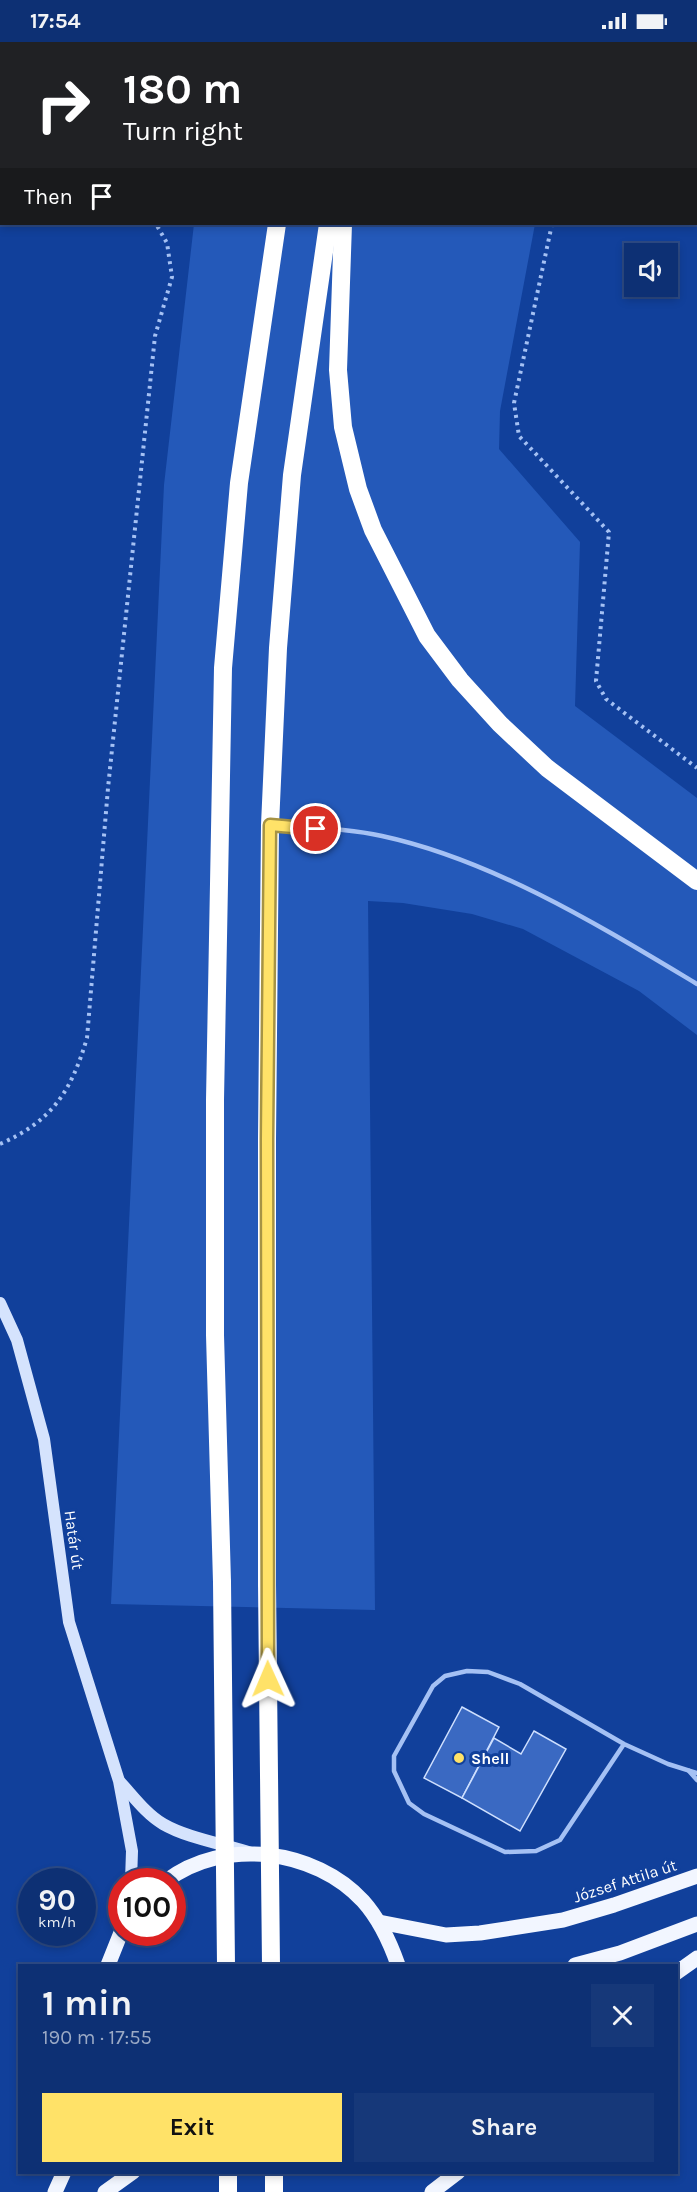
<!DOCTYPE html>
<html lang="en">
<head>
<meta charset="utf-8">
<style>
  body { margin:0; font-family:Karla,sans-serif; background:#163879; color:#f1f3f6; height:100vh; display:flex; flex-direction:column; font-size:22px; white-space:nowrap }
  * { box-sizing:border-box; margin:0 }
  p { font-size:20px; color:#9aa9c5 }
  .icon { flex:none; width:33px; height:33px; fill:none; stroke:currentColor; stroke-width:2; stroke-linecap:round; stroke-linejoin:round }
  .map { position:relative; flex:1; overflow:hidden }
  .side { position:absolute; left:18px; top:1922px; width:660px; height:210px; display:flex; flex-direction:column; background:#0d3074; border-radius:0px; box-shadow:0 3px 9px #0003,0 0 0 2px #2d4b86 }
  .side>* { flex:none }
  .banner { position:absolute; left:0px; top:0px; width:698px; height:183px; box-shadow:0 3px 9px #0003,0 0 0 2px #2d4b86; background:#202124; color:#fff; overflow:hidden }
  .tools { position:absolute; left:624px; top:201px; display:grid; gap:12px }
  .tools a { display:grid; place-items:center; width:54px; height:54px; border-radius:0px; background:#0d3074; box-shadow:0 3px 9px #0003,0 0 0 2px #2d4b86; font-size:30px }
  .speed { position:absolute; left:18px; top:1826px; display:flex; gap:12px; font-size:30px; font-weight:700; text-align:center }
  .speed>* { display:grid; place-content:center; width:78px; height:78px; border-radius:50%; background:#0d3074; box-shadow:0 3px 9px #0003,0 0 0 2px #2d4b86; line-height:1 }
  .speed small { font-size:15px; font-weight:400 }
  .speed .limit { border:9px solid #d22; background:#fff; color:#111 }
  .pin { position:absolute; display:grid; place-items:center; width:51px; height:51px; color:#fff; margin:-26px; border:3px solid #fff; border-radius:50%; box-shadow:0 2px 6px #0007 }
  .me { position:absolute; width:66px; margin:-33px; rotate:359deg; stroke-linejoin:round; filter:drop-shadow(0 0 4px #0008) }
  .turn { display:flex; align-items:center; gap:21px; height:126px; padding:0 24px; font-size:27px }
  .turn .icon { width:78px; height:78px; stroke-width:2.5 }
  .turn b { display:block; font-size:42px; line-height:51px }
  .then { display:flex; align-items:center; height:57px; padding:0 24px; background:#0003; gap:12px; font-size:22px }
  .round { display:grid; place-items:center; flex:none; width:63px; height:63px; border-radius:0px; background:#163879 }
  .head { display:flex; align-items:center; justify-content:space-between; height:102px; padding:0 24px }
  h1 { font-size:36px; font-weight:700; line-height:45px }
  .action { display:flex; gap:12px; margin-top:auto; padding:12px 24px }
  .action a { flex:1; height:69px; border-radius:0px; background:#ffe268; color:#111; font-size:24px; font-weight:700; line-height:69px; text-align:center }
  .action a+a { background:#163879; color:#f1f3f6 }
  .status { display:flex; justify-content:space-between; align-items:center; height:42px; padding:0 30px; background:#0d3074; direction:ltr }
  .status svg { height:16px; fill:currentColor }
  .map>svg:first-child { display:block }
</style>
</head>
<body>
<div class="status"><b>17:54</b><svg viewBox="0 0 49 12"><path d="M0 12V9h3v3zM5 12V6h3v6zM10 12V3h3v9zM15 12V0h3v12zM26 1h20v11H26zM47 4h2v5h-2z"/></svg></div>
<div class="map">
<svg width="697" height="2150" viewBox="0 0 697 2150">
  <rect width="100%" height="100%" fill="#11409b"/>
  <g fill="#2459b9">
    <path d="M217 0H569L217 2Z"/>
    <path d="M194 182H535L500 369 499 407 580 500 575 664 697 756V993L639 949 523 887 472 872 403 861 368 859 375 1568 111 1562 164 443Z"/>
  </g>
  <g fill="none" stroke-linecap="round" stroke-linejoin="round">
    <path stroke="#97baf7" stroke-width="9" d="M0 70H2"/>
  </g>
  <g fill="#3a69c2" stroke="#cedffe" stroke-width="1.5">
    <path d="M462 1665 499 1685 462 1756 424 1736Z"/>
    <path d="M534 1689 566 1707 520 1789 462 1756 494 1696 521 1712Z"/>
  </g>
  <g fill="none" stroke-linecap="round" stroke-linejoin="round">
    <g stroke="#a5c1f4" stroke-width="4" stroke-dasharray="3 4.5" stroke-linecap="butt">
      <path d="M0 20H2"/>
      <path d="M696 67H697"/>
      <path d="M552 182 514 361 519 394 609 490 596 639 606 657 697 726"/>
      <path d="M0 1102C52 1079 71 1050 87 996L108 746 155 294 172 235 167 201 156 182"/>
    </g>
    <g stroke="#a5c1f4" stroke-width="4.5">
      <path d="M273 783C309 786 347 786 382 794 493 818 600 884 697 942"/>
      <path d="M624 1702 560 1798 536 1809 505 1810 424 1772 409 1761 394 1729V1714L433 1644 445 1634 467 1629 488 1630 520 1642 624 1702 668 1722 697 1731"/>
      <path d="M689 1729 697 1738"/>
    </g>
    <g stroke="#d5e3fd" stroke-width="12">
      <path d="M0 1261 17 1298 44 1397 69 1580 119 1739 132 1809 131 1839"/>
      <path d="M120 1740C133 1754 146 1772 163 1782 187 1796 224 1802 251 1811"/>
    </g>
    <g stroke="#f2f6ff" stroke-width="15">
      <path d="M166 1839C224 1795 315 1807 363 1859 380 1878 390 1900 398 1923"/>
      <path d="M379 1880 446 1893 480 1891 563 1878 614 1863 697 1834"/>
      <path d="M108 1923 122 1888"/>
      <path d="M575 1923 620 1911 697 1882"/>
      <path d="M676 1931 697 1916"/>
      <path d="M55 2150 64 2130"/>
      <path d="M105 2150 133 2130"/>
      <path d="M432 2150 458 2130"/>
    </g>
    <g stroke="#fff" stroke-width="18">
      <path d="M308 2 309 0"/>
      <path d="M359 2V0"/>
      <path d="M343 182 338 328 343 385 358 447 373 488 427 594 460 638 500 682 547 726 697 839"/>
      <path d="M222 1540 215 1293V1058L223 626 239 441 277 182"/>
      <path d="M267 1542V1097L270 783 278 606 292 433 328 182"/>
      <path d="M228 2130V2150"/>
      <path d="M274 2130V2150"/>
    </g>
    <g stroke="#fff" stroke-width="18">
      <path d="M222 1540 226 1923"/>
      <path d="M267 1542 271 1923"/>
    </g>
  </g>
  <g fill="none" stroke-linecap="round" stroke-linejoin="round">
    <defs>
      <path id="route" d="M268 1637 267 1097 270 783 316 787"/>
    </defs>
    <use href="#route" stroke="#a69344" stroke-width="15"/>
    <use href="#route" stroke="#ffe268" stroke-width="10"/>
  </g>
  <circle fill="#ffe268" stroke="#11409b" stroke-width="2" cx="459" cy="1716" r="6"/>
  <g text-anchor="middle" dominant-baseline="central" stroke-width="6" stroke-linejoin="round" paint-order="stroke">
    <g font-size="16" fill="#fff" stroke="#11409b">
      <text transform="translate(74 1498) rotate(82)">Határ út</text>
      <text transform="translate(625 1839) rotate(-18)">József Attila út</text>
    </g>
    <g font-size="16" font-weight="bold" fill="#fff" stroke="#11409b" text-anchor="start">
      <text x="471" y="1716">Shell</text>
    </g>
  </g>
</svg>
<div class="tools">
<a><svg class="icon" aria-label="sound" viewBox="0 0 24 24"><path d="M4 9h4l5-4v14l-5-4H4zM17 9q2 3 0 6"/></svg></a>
</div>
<div class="speed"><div>90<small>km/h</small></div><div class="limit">100</div></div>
<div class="pin" style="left:316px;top:787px;background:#d93025"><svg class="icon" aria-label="arrive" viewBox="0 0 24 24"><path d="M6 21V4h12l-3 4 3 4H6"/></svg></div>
<svg class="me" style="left:268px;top:1637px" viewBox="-20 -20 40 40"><path d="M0-17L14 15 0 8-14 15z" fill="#ffe268" stroke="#fff" stroke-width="4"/></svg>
<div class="banner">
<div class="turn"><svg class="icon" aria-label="right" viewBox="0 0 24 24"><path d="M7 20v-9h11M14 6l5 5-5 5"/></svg><div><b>180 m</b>Turn right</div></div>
<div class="then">Then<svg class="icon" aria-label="arrive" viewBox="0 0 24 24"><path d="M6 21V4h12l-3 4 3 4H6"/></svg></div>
</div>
<section class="side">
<div class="head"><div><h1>1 min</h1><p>190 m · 17:55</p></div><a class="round"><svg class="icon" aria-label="close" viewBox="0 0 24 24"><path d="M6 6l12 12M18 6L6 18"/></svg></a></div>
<div class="action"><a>Exit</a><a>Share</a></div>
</section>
</div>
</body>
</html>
